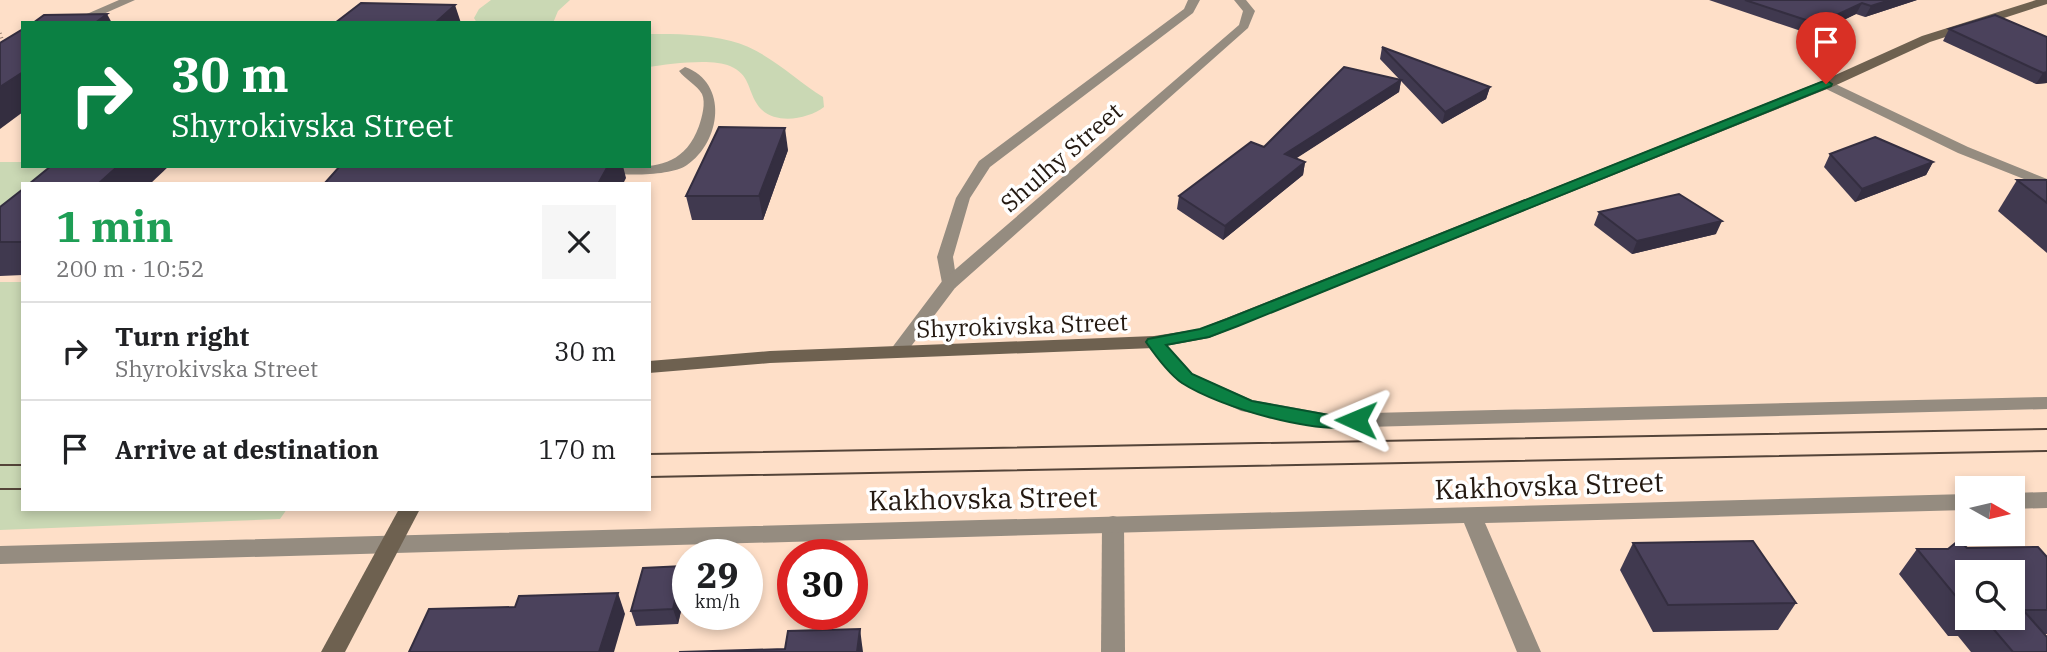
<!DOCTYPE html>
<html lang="en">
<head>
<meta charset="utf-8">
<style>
  body { margin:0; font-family:"IBM Plex Serif",serif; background:#f6f6f6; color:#202124; height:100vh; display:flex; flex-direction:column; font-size:26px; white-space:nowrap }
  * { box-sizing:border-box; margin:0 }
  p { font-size:23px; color:#757577 }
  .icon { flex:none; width:38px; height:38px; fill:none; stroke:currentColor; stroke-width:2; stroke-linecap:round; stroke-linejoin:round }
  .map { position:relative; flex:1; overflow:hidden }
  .details { position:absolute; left:21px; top:182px; width:630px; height:329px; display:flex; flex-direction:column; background:#fff; border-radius:0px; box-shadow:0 4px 10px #0003 }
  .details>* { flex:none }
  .top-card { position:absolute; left:21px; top:21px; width:630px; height:147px; border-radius:0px; box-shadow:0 4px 10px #0003; background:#0b8043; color:#fff; overflow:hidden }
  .needle { width:46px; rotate:98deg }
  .tools { position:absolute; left:1955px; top:476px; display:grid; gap:14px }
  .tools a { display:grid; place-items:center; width:70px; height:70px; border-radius:0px; background:#fff; box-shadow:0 4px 10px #0003; font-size:35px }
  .speed { position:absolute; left:672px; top:539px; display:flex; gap:14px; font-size:35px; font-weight:700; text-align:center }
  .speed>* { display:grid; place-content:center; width:91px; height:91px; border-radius:50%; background:#fff; box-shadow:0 4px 10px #0003; line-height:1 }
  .speed small { font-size:18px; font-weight:400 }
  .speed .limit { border:10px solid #d22; background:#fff; color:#111 }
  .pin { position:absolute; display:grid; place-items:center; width:60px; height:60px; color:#fff; margin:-72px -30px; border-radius:50% 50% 50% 0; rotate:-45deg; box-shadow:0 0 7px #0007 }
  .pin .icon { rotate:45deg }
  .me { position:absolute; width:77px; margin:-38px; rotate:271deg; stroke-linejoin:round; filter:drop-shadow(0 0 5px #0008) }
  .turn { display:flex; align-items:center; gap:24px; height:147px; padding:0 35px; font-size:32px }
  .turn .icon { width:91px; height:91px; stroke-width:2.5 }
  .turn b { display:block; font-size:49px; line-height:60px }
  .round { display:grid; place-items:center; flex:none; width:74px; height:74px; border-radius:0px; background:#f6f6f6 }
  .overview { display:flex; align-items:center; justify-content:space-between; height:119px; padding:0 35px }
  h1 { font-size:42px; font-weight:700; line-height:52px; color:#1e9e55 }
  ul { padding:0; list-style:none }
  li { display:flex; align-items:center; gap:21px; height:98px; padding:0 35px; border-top:2px solid #e0e0e0 }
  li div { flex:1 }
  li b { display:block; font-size:26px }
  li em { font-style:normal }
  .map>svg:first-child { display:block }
</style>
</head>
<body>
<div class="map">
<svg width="2047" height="652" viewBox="0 0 2047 652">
  <rect width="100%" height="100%" fill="#fedfc8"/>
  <g fill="#cad8b4">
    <path d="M491 0H570L558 11 553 23H477L474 18 479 9Z"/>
    <path d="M649 34C676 34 705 34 731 41 765 49 794 79 823 97L824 107C807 120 771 126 757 104 747 88 750 75 730 66 712 58 668 64 649 67Z"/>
    <path d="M0 162H23V166H55L33 184H23V192L0 211Z"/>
    <path d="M0 282H23V509H287L280 519 0 530Z"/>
  </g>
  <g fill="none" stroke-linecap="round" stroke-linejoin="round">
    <path stroke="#947f6f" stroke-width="3.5" stroke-dasharray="1 3.5" stroke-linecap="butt" d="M0 33 4 46 0 47"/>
    <g fill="#958c80" fill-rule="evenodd">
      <path d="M1188 0H1200L1193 13 990 167 970 198 953 257 957 284 955 288H943L937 257 956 198 979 161 1184 9Z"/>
      <path d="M685 67C729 83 721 142 687 165 670 177 616 176 596 171L595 166C639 166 681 176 699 126 702 117 706 103 702 94 697 85 685 79 679 71Z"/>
      <path d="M1827 80 1968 147 2047 179V188L1958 153 1822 87 1821 84Z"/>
      <path d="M1113 516 1121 518 1124 524 1125 652H1101L1102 524 1105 518Z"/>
    </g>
    <g fill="#958c80" fill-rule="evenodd">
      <path d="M119 0H135L83 23H66Z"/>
      <path d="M1234 0H1246L1255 11 1248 28 955 288 903 357H891L888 353 891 349 943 280 1239 25 1243 11Z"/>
      <path d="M1154 336 1160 338 1193 374 1252 400 1329 414 2047 397V409L1329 428 1241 411 1179 382 1145 342Z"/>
      <path d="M2047 492V508L2012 509V493Z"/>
      <path d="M1967 494V510L1485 523 1541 652H1517L1464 523 0 564V546Z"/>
    </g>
    <g fill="#6e6150" fill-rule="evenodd">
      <path d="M2036 0H2047V4L1930 42 1832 87 1209 338 1154 348 770 363 649 373V361L770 351 1154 336 1199 329 1822 81 1922 36Z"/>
      <path d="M399 509H420L345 652H321Z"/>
    </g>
    <g stroke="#544439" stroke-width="2">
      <path d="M649 454 2047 429"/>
      <path d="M0 465H23"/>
      <path d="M649 477 2047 451"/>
      <path d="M0 489H23"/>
    </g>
  </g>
  <g fill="#40394f" fill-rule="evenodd">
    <path d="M1709 0H1917L1865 17 1856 14 1825 29 1807 33Z"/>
    <path d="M1949 29 2047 37V83L2036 84 1943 41Z"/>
    <path d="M1382 47 1490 87 1486 99 1442 124 1401 81 1399 92 1296 158 1305 162 1303 175 1223 240 1177 209 1179 196 1264 147 1400 80 1380 59Z"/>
    <path d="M788 150 763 220H692L686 196Z"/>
    <path d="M1830 154 1933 162 1926 175 1855 202 1824 167Z"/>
    <path d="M2017 180H2047V253L1998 211Z"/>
    <path d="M23 189V275L0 276V207Z"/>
    <path d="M1599 212 1716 234 1632 254 1594 225Z"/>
    <path d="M1633 543 1796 603 1778 630 1653 632 1620 570Z"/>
    <path d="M1967 548 2047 557V634H2044L2047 652H1971L1958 636H1948L1899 574 1917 549ZM1967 572 2012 618H1967Z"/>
    <path d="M683 566 688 581 678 624 636 626 631 611Z"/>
  </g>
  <g fill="#342e40">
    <path d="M1890 0H1917L1865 17 1871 6Z"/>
    <path d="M1862 3 1856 14 1825 29 1807 33 1812 22Z"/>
    <path d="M455 5 461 23H435Z"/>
    <path d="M107 14 112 23H95Z"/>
    <path d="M23 72V112L0 129V87Z"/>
    <path d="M2047 72V83L2036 84 2043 73Z"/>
    <path d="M1401 80 1399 92 1283 167 1285 154Z"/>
    <path d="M1490 87 1486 99 1442 124 1445 112Z"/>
    <path d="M785 128 788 150 763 220 759 196Z"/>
    <path d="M1305 162 1303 175 1223 240 1225 226Z"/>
    <path d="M1933 162 1926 175 1855 202 1862 189Z"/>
    <path d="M118 166H169L150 184H98Z"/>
    <path d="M608 166H623L626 178 623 184H598Z"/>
    <path d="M1722 221 1716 234 1632 254 1637 241Z"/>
    <path d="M683 566 688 581 678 624 673 609Z"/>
    <path d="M618 593 625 614 614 652H599Z"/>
    <path d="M860 629 863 652H857Z"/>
  </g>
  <g fill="#4b425c" stroke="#342e40" stroke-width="2">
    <path d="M1745 0H1890L1871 6 1862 3 1830 18 1812 22Z"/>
    <path d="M361 3 455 5 435 23H335Z"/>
    <path d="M107 14 95 23H33L44 15Z"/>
    <path d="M1995 15 2047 37V72L2043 73 1949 29Z"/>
    <path d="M23 29V72L0 87V43Z"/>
    <path d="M1382 47 1490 87 1445 112Z"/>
    <path d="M1344 67 1401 80 1285 154 1305 162 1225 226 1179 196 1251 142 1264 147Z"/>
    <path d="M719 127 785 128 759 196H686Z"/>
    <path d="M1875 137 1933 162 1862 189 1830 154Z"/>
    <path d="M51 166H118L98 184H29Z"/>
    <path d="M340 166H608L598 184H324Z"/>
    <path d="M2017 180H2047V203Z"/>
    <path d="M23 189V242H0V207Z"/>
    <path d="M1679 194 1722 221 1637 241 1599 212Z"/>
    <path d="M1959 540 1967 548 2038 547 2047 557V610H2023L2047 637V652H2013L1984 618H2012V572H1967V610L1917 549H1948Z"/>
    <path d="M1753 541 1796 603 1668 605 1633 543Z"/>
    <path d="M683 566 673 609 631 611 643 568Z"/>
    <path d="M618 593 599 652H409L429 609 515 607 519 596Z"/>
    <path d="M860 629 857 652H679L785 649 788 631Z"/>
  </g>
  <path fill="#0b8043" stroke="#07532c" stroke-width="2" d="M1826 80 1832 84 1831 86 1238 326 1209 337 1166 345 1192 374 1252 401 1329 415 1363 416 1365 420 1363 425C1319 437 1219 407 1182 383 1169 374 1155 355 1146 342L1148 339 1200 329 1227 319Z"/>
  <g text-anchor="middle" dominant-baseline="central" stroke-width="7" stroke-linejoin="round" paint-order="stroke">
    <g font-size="24" fill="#241911" stroke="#fff">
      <text transform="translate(1061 157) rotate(-41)">Shulhy Street</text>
      <text transform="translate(1022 325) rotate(-2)">Shyrokivska Street</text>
    </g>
    <g font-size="28" fill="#241911" stroke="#fff">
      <text transform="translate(1549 485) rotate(-2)">Kakhovska Street</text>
      <text transform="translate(983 498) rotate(-1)">Kakhovska Street</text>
    </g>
  </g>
</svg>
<div class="tools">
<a><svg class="needle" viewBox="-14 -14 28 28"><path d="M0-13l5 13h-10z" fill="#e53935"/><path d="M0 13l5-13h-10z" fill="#757577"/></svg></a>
<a><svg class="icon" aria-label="search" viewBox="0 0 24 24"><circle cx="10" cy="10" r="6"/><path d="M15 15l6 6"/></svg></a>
</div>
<div class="speed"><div>29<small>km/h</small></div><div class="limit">30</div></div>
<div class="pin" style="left:1826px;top:84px;background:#d93025"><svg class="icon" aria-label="arrive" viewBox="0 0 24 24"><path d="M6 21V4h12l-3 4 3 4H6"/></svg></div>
<svg class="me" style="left:1356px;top:420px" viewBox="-20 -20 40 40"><path d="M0-17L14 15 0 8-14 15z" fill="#0b8043" stroke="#fff" stroke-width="4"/></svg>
<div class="top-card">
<div class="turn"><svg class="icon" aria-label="right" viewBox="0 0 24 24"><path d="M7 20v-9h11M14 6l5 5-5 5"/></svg><div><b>30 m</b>Shyrokivska Street</div></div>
</div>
<section class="details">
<div class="overview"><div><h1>1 min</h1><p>200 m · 10:52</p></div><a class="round"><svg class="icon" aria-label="close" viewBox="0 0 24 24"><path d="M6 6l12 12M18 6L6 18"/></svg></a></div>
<ul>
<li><svg class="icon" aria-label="right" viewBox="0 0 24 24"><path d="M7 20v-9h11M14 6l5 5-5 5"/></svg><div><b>Turn right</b><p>Shyrokivska Street</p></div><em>30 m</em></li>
<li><svg class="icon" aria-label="arrive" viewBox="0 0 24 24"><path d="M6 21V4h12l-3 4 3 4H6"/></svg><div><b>Arrive at destination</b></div><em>170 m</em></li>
</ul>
</section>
</div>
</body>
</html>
